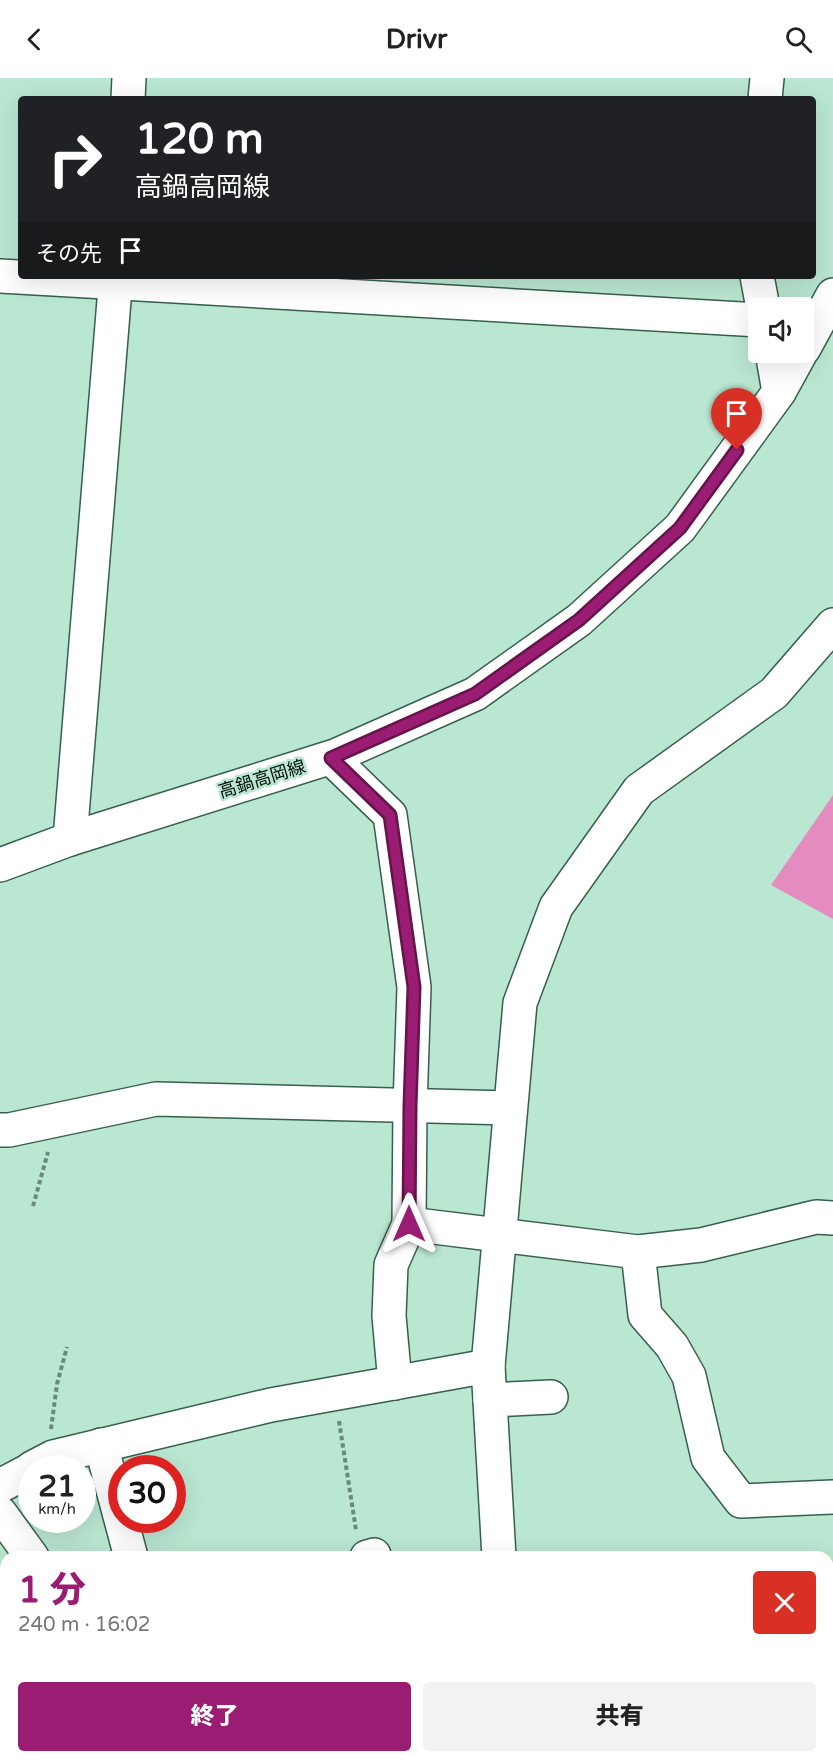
<!DOCTYPE html>
<html lang="ja">
<head>
<meta charset="utf-8">
<style>
  body { margin:0; font-family:"Varela Round","Noto Sans JP",sans-serif; background:#f2f2f2; color:#222; height:100vh; display:flex; flex-direction:column; font-size:22px; white-space:nowrap }
  * { box-sizing:border-box; margin:0 }
  p { font-size:20px; color:#767676 }
  .icon { flex:none; width:33px; height:33px; fill:none; stroke:currentColor; stroke-width:2; stroke-linecap:round; stroke-linejoin:round }
  .map { position:relative; flex:1; overflow:hidden }
  .details { position:absolute; left:0px; top:1473px; width:834px; height:212px; display:flex; flex-direction:column; background:#fff; border-radius:18px 18px 0 0; box-shadow:0 6px 24px #0002 }
  .details>* { flex:none }
  .banner { position:absolute; left:18px; top:18px; width:798px; height:183px; border-radius:6px; box-shadow:0 6px 24px #0002; background:#202124; color:#fff; overflow:hidden }
  .tools { position:absolute; left:748px; top:219px; display:grid; gap:12px }
  .tools a { display:grid; place-items:center; width:66px; height:66px; border-radius:6px; background:#fff; box-shadow:0 6px 24px #0002; font-size:30px }
  .speed { position:absolute; left:18px; top:1377px; display:flex; gap:12px; font-size:30px; font-weight:700; text-align:center }
  .speed>* { display:grid; place-content:center; width:78px; height:78px; border-radius:50%; background:#fff; box-shadow:0 6px 24px #0002; line-height:1 }
  .speed small { font-size:15px; font-weight:400 }
  .speed .limit { border:9px solid #d22; background:#fff; color:#111 }
  .pin { position:absolute; display:grid; place-items:center; width:51px; height:51px; color:#fff; margin:-62px -26px; border-radius:50% 50% 50% 0; rotate:-45deg; box-shadow:0 0 6px #0007 }
  .pin .icon { rotate:45deg }
  .me { position:absolute; width:66px; margin:-33px; rotate:0deg; stroke-linejoin:round; filter:drop-shadow(0 0 4px #0008) }
  .turn { display:flex; align-items:center; gap:21px; height:126px; padding:0 18px; font-size:27px }
  .turn .icon { width:78px; height:78px; stroke-width:2.5 }
  .turn b { display:block; font-size:42px; line-height:51px }
  .then { display:flex; align-items:center; height:57px; padding:0 18px; background:#0003; gap:12px; font-size:22px }
  .round { display:grid; place-items:center; flex:none; width:63px; height:63px; border-radius:6px; background:#f2f2f2 }
  .head { display:flex; align-items:center; justify-content:space-between; height:102px; padding:0 18px }
  h1 { font-size:36px; font-weight:800; line-height:45px; color:#9b1d73 }
  .cta { display:flex; gap:12px; margin-top:auto; padding:12px 18px }
  .cta a { flex:1; height:69px; border-radius:6px; background:#9b1d73; color:#fff; font-size:24px; font-weight:800; line-height:69px; text-align:center }
  .cta a+a { background:#f2f2f2; color:#222 }
  header { display:flex; justify-content:space-between; align-items:center; height:78px; padding:0 18px; background:#fff; font-size:27px; font-weight:800 }
  .map>svg:first-child { display:block }
</style>
</head>
<body>
<header><svg class="icon" aria-label="back" viewBox="0 0 24 24"><path d="M15 5l-7 7 7 7"/></svg>Drivr<svg class="icon" aria-label="search" viewBox="0 0 24 24"><circle cx="10" cy="10" r="6"/><path d="M15 15l6 6"/></svg></header>
<div class="map">
<svg width="833" height="1684" viewBox="0 0 833 1684">
  <rect width="100%" height="100%" fill="#bae7d1"/>
  <path fill="#e48cc0" d="M833 717V841L771 807Z"/>
  <g fill="none" stroke-linecap="round" stroke-linejoin="round">
    <defs>
      <g id="minor">
        <path d="M128 21 129 0"/>
        <path d="M765 21 767 0"/>
        <path d="M0 198 759 242"/>
        <path d="M757 198 763 230"/>
        <path d="M772 274 779 314"/>
        <path d="M331 680 390 737 414 909 410 1028 409 1146"/>
        <path d="M70 761 116 198"/>
        <path d="M0 1052H9L156 1021 510 1030"/>
        <path d="M638 1174 645 1237 672 1268 689 1298 708 1380 741 1423 833 1419"/>
        <path d="M395 1305 389 1238 391 1187 409 1146 638 1174 701 1167 816 1139 833 1140"/>
        <path d="M490 1322 551 1319"/>
        <path d="M101 1367 131 1479"/>
        <path d="M32 1390 53 1379 271 1327 488 1288"/>
        <path d="M0 1408 32 1391"/>
        <path d="M0 1435 32 1479"/>
        <path d="M367 1479 374 1477"/>
        <path d="M499 1479 488 1288 520 925 556 829 639 712 774 615 833 547"/>
        <path d="M192 1678V1684"/>
        <path d="M514 1678V1684"/>
        <path d="M25 1684 26 1678"/>
      </g>
      <g id="major">
        <path d="M804 270 833 217"/>
        <path d="M0 787 70 761 335 678 475 616 579 542 680 450 779 314 801 274"/>
      </g>
    </defs>
    <use href="#minor" stroke="#375f4e" stroke-width="36"/>
    <use href="#major" stroke="#375f4e" stroke-width="36"/>
    <g stroke="#6a897a" stroke-width="4" stroke-dasharray="4.5 3" stroke-linecap="butt">
      <path d="M33 1128 48 1074"/>
      <path d="M339 1343 356 1452"/>
      <path d="M51 1351 57 1306 67 1269"/>
    </g>
    <use href="#minor" stroke="#fff" stroke-width="33"/>
    <use href="#major" stroke="#fff" stroke-width="33"/>
  </g>
  <g fill="none" stroke-linecap="round" stroke-linejoin="round">
    <defs>
      <path id="route" d="M409 1146 410 1028 414 909 390 737 331 680 475 616 579 542 680 450 737 372"/>
    </defs>
    <use href="#route" stroke="#65134b" stroke-width="15"/>
    <use href="#route" stroke="#9b1d73" stroke-width="10"/>
  </g>
  <g text-anchor="middle" dominant-baseline="central" stroke-width="5" stroke-linejoin="round" paint-order="stroke">
    <g font-size="18" fill="#021009" stroke="#bae7d1">
      <text transform="translate(262 701) rotate(-17)">高鍋高岡線</text>
    </g>
  </g>
</svg>
<div class="tools">
<a><svg class="icon" aria-label="sound" viewBox="0 0 24 24"><path d="M4 9h4l5-4v14l-5-4H4zM17 9q2 3 0 6"/></svg></a>
</div>
<div class="speed"><div>21<small>km/h</small></div><div class="limit">30</div></div>
<div class="pin" style="left:737px;top:372px;background:#d93025"><svg class="icon" aria-label="arrive" viewBox="0 0 24 24"><path d="M6 21V4h12l-3 4 3 4H6"/></svg></div>
<svg class="me" style="left:409px;top:1146px" viewBox="-20 -20 40 40"><path d="M0-17L14 15 0 8-14 15z" fill="#9b1d73" stroke="#fff" stroke-width="4"/></svg>
<div class="banner">
<div class="turn"><svg class="icon" aria-label="right" viewBox="0 0 24 24"><path d="M7 20v-9h11M14 6l5 5-5 5"/></svg><div><b>120 m</b>高鍋高岡線</div></div>
<div class="then">その先<svg class="icon" aria-label="arrive" viewBox="0 0 24 24"><path d="M6 21V4h12l-3 4 3 4H6"/></svg></div>
</div>
<section class="details">
<div class="head"><div><h1>1 分</h1><p>240 m · 16:02</p></div><a class="round" style="background:#d93025;color:#fff"><svg class="icon" aria-label="close" viewBox="0 0 24 24"><path d="M6 6l12 12M18 6L6 18"/></svg></a></div>
<div class="cta"><a>終了</a><a>共有</a></div>
</section>
</div>
</body>
</html>
